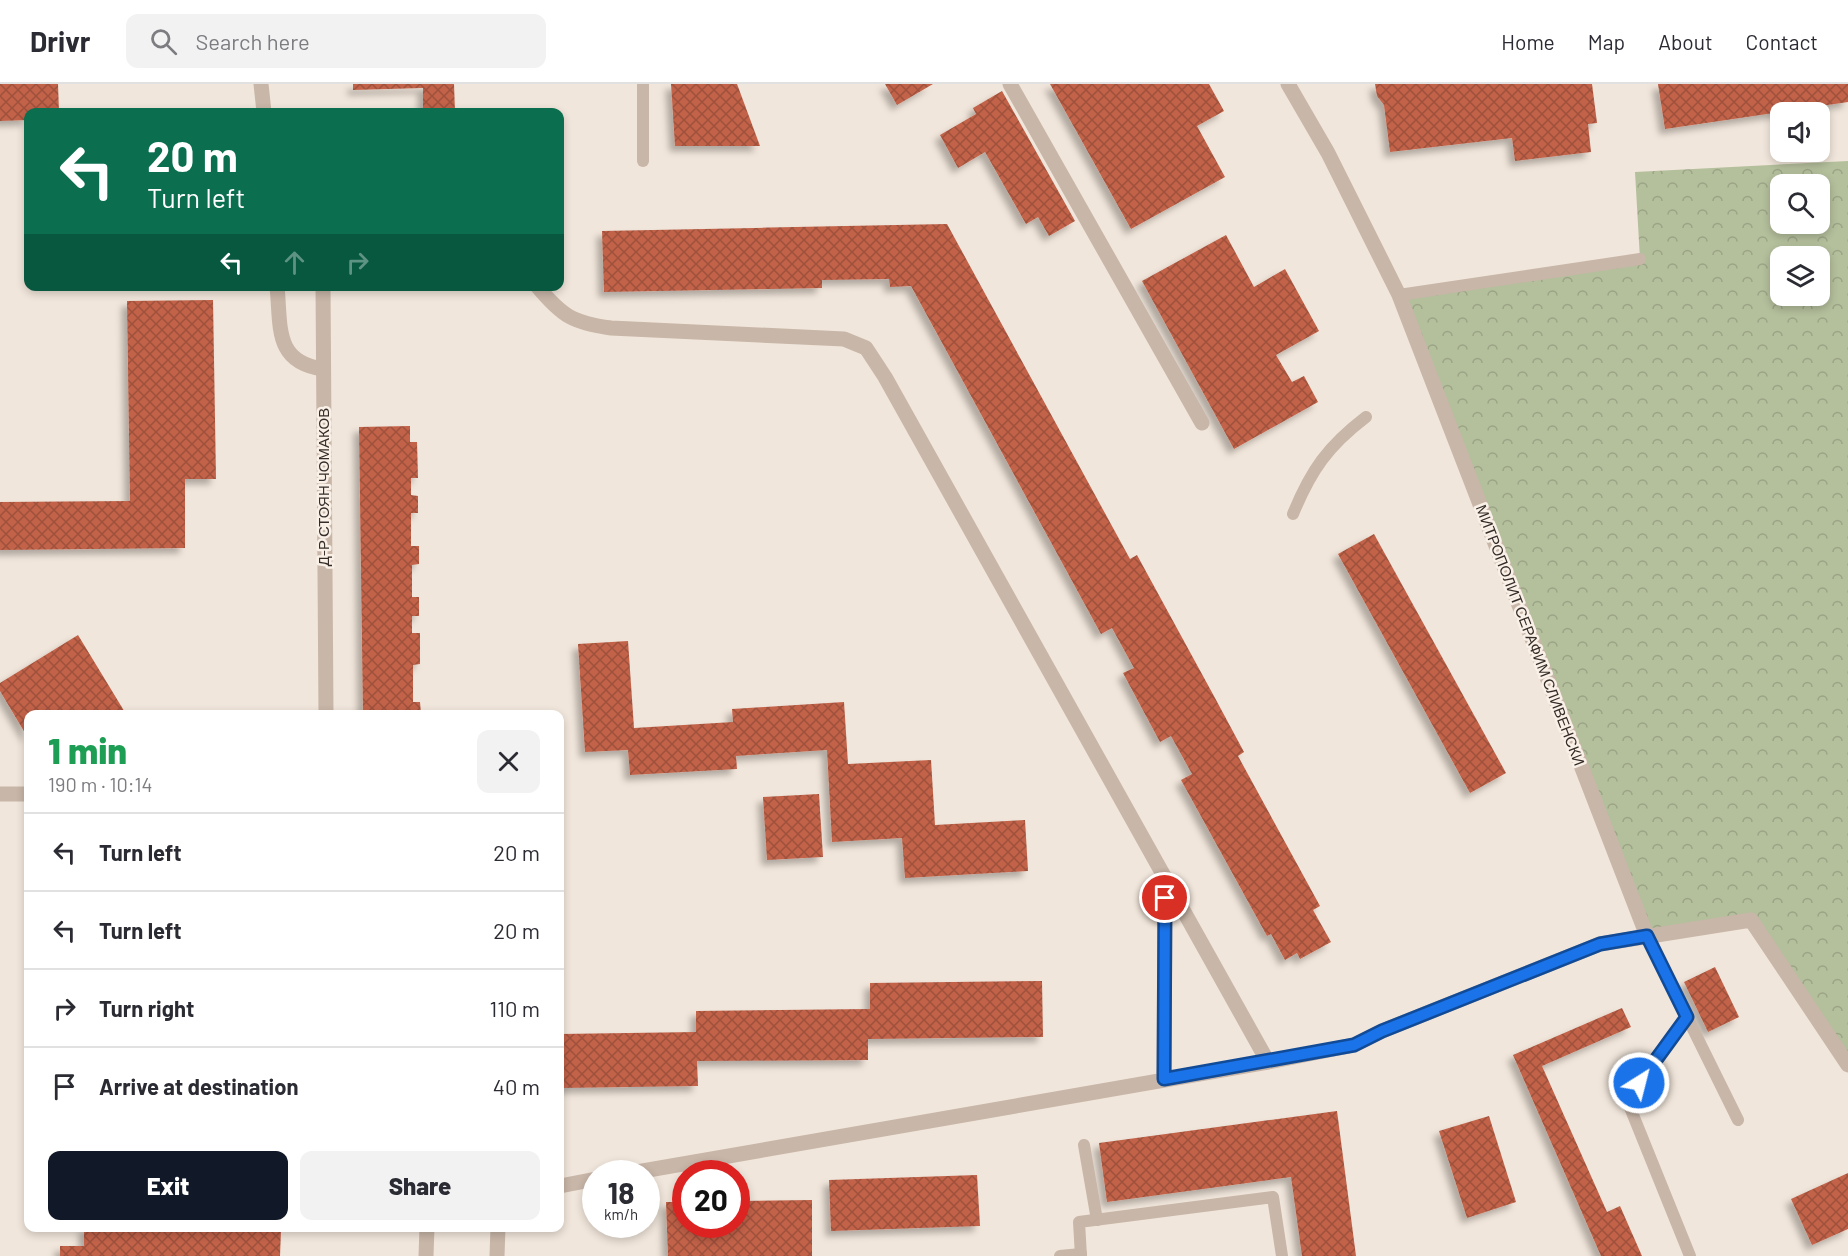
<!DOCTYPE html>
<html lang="en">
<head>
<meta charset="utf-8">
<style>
  body { margin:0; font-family:Barlow,sans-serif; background:#f2f2f3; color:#2b2b33; height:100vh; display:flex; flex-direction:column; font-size:22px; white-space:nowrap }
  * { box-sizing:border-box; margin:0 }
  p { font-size:20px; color:#7c7c81 }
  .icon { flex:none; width:33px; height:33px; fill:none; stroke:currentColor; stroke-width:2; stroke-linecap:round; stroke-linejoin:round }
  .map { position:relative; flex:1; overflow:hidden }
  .sheet { position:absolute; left:24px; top:626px; width:540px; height:522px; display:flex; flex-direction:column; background:#fff; border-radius:12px; box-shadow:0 3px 9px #0003 }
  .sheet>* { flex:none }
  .guide { position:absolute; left:24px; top:24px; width:540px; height:183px; border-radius:12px; box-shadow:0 3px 9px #0003; background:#0b6e4f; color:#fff; overflow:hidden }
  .tools { position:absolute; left:1770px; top:18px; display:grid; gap:12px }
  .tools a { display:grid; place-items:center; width:60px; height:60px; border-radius:12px; background:#fff; box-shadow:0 3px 9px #0003; font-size:30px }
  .speed { position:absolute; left:582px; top:1076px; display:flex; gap:12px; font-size:30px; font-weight:700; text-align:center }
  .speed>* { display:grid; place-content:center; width:78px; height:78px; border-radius:50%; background:#fff; box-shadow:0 3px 9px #0003; line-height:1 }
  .speed small { font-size:15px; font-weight:400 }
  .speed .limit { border:9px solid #d22; background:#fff; color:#111 }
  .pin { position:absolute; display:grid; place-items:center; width:51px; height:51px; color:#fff; margin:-26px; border:3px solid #fff; border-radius:50%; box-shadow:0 2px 6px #0007 }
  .me { position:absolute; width:66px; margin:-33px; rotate:36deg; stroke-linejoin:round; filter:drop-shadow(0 0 4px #0008) }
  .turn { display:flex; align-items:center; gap:21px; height:126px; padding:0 24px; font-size:27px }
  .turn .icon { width:78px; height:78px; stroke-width:2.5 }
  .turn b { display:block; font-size:42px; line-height:51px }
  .lanes { display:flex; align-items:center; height:57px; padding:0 24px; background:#0003; justify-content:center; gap:30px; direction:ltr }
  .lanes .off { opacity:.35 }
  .round { display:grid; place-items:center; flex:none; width:63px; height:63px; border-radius:12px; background:#f2f2f3 }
  .head { display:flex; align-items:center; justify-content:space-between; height:102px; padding:0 24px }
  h1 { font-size:36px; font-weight:800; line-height:45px; color:#1e9e55 }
  .primary-button { display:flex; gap:12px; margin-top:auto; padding:12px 24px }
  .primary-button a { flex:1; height:69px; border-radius:12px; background:#111827; color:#fff; font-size:24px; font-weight:800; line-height:69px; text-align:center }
  .primary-button a+a { background:#f2f2f3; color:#2b2b33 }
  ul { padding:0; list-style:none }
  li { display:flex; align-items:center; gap:18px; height:78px; padding:0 24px; border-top:2px solid #e1e1e2 }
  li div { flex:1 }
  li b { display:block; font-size:22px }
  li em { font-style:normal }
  header { display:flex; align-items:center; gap:36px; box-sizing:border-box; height:84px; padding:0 30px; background:#fff; border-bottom:2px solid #e1e1e2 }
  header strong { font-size:28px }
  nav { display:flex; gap:33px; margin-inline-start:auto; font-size:21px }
  .search { width:420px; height:54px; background:#f2f2f3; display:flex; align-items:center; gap:15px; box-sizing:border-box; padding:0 21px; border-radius:12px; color:#7c7c81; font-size:22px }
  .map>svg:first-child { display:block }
</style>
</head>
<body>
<header>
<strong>Drivr</strong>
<div class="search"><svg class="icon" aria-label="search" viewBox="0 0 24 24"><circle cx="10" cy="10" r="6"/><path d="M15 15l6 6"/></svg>Search here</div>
<nav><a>Home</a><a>Map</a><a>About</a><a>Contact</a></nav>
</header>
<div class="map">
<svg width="1848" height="1172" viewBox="0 0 1848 1172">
  <defs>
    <pattern id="forest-crowns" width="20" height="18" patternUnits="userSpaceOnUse" patternTransform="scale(1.5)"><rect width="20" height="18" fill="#b4bf9c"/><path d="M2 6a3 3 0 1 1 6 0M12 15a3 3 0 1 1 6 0" fill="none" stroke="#9ba486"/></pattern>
    <pattern id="building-cross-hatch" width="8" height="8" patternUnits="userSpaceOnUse" patternTransform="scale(1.5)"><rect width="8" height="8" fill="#c26248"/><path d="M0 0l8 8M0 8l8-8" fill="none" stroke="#9e513c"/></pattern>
    <filter id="shadow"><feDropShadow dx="-5.5" dy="5.5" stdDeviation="3" flood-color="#0004"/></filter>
  </defs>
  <rect width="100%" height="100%" fill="#f1e6db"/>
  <path fill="url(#forest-crowns)" fill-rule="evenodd" d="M1848 77V981L1751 836 1647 852 1399 211 1640 175 1635 88ZM1780 100H1820V140H1780ZM1780 172H1820V212H1780Z"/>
  <g fill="url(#building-cross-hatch)" filter="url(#shadow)">
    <path d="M0 0H58L59 28H28V36L0 37Z"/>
    <path d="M353 0H454L455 28H423V4L353 6Z"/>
    <path d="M671 0H737L760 62H675Z"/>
    <path d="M885 0H933L897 21Z"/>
    <path d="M1050 0H1209L1224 27 1197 42 1225 93 1131 145Z"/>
    <path d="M1375 0H1592L1597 39 1588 40 1591 68 1515 77 1512 54 1390 68 1384 21 1377 12Z"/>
    <path d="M1658 0H1848V18L1665 45Z"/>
    <path d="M1002 7 1075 137 1049 152 1038 133 1026 140 985 68 958 84 940 51 976 30 973 24Z"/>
    <path d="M947 140 1130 475 1137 471 1215 614 1244 668 1238 672 1320 822 1313 826 1331 858 1300 875 1297 869 1285 876 1271 850 1267 852 1181 696 1192 690 1171 652 1160 658 1123 589 1134 584 1112 544 1101 550 911 202 890 203 889 195 822 196V204L604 208 602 147Z"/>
    <path d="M1226 151 1254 203 1285 185 1319 247 1276 271 1292 298 1304 292 1318 318 1234 365 1142 197Z"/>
    <path d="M213 216 216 395H185V464L0 466V418L130 417 127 217Z"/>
    <path d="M410 342V358H417L418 394H411V411L418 412V429H411V462H419V480L412 481V513H419V532H412V549H420V580L413 581V618H420L421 630H363L359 343Z"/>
    <path d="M1374 450 1506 689 1470 709 1338 470Z"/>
    <path d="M78 551 126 630H28V654L0 607V599Z"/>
    <path d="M628 557 634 644 733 638 732 625 844 618 848 680 931 676 935 741 1025 736 1028 787 905 794 902 754 832 758 827 666 736 672 737 685 630 691 628 666 585 668 578 560Z"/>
    <path d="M819 710 823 773 767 776 763 713Z"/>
    <path d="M1715 883 1739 933 1708 948 1684 898Z"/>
    <path d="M1042 897 1043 953 868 955V976L697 977 698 1002 560 1004V950L696 948V927L870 925V899Z"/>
    <path d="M1622 924 1631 943 1542 982 1607 1128 1620 1122 1642 1172H1601L1513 971Z"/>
    <path d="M1337 1027 1356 1172H1302L1291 1093 1107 1118 1099 1059Z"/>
    <path d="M1489 1032 1516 1118 1467 1134 1439 1047Z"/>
    <path d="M1848 1089V1145L1812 1161 1791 1115Z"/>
    <path d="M977 1091 980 1142 831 1147 829 1096Z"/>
    <path d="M812 1116V1172H668L666 1118H686V1140H736V1117Z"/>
    <path d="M84 1143 281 1146 280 1172H60V1162H84Z"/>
  </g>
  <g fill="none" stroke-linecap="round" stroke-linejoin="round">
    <g stroke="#c8b6a8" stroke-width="12">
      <path d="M643 0V77"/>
      <path d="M1399 211 1640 175"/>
      <path d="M1293 430C1311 386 1328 362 1366 333"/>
      <path d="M1647 852 1738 1036"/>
      <path d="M1687 933 1627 1016 1690 1172"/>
      <path d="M1084 1061 1097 1136"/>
      <path d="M1060 1172 1081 1170"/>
      <path d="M1081 1172 1079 1138 1273 1113 1282 1172"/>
    </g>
    <g stroke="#c8b6a8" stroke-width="15">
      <path d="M261 0 264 28"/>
      <path d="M1010 0 1202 339"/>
      <path d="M1288 0 1328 69 1399 211 1647 852"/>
      <path d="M277 202C281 243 274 278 323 285"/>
      <path d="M323 202 326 630"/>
      <path d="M537 202C562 232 573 239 611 244L844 255 866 264 885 293 1268 978"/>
      <path d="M0 710H28"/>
      <path d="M1164 995 1165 794"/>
      <path d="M631 1089 1268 978 1354 961 1382 947 1600 860 1751 836 1848 981"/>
      <path d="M560 1102 596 1095"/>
      <path d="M426 1172 427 1143"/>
      <path d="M497 1172 498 1143"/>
    </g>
  </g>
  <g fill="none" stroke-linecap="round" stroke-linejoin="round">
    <defs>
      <path id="route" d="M1165 814 1164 995 1354 961 1382 947 1600 860 1647 852 1687 933 1639 999"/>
    </defs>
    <use href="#route" stroke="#114b97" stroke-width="15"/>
    <use href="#route" stroke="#1a73e8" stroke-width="10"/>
  </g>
  <g text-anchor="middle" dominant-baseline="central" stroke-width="5" stroke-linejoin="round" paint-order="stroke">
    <g font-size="15" fill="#352c28" stroke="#f9f0e7">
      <text transform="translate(323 403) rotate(-90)">Д-Р СТОЯН ЧОМАКОВ</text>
      <text transform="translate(1531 551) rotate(69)">МИТРОПОЛИТ СЕРАФИМ СЛИВЕНСКИ</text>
    </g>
  </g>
</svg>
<div class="tools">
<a><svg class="icon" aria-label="sound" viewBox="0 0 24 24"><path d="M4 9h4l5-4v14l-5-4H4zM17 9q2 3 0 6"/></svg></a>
<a><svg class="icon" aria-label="search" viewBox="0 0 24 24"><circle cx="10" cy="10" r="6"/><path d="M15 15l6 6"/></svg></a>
<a><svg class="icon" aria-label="layers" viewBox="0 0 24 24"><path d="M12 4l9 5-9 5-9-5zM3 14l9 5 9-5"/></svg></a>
</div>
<div class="speed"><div>18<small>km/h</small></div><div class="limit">20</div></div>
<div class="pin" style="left:1165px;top:814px;background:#d93025"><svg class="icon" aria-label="arrive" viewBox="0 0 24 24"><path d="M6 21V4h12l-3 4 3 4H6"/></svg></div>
<svg class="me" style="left:1639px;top:999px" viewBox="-20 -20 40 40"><circle r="17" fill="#1a73e8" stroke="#fff" stroke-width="3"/><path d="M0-11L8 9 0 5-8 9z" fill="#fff"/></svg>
<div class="guide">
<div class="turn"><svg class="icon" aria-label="left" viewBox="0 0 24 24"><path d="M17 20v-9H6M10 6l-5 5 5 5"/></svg><div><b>20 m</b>Turn left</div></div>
<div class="lanes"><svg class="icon" aria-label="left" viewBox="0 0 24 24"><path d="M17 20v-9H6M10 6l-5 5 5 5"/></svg><svg class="icon off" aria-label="ahead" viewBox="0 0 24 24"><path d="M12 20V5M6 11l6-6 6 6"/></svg><svg class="icon off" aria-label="right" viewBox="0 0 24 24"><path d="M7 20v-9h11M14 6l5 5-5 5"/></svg></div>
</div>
<section class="sheet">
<div class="head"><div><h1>1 min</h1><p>190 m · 10:14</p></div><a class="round"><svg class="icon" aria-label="close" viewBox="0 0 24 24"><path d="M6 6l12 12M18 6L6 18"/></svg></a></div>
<ul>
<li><svg class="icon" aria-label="left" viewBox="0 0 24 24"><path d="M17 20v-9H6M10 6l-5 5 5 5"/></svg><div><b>Turn left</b></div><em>20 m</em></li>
<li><svg class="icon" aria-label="left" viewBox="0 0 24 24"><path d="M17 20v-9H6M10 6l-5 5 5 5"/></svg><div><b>Turn left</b></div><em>20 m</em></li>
<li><svg class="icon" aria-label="right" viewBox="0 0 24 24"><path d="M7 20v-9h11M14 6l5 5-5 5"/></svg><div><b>Turn right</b></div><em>110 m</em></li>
<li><svg class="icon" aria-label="arrive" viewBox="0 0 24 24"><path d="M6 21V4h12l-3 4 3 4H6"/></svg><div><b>Arrive at destination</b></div><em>40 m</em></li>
</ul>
<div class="primary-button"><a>Exit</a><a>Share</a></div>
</section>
</div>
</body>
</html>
